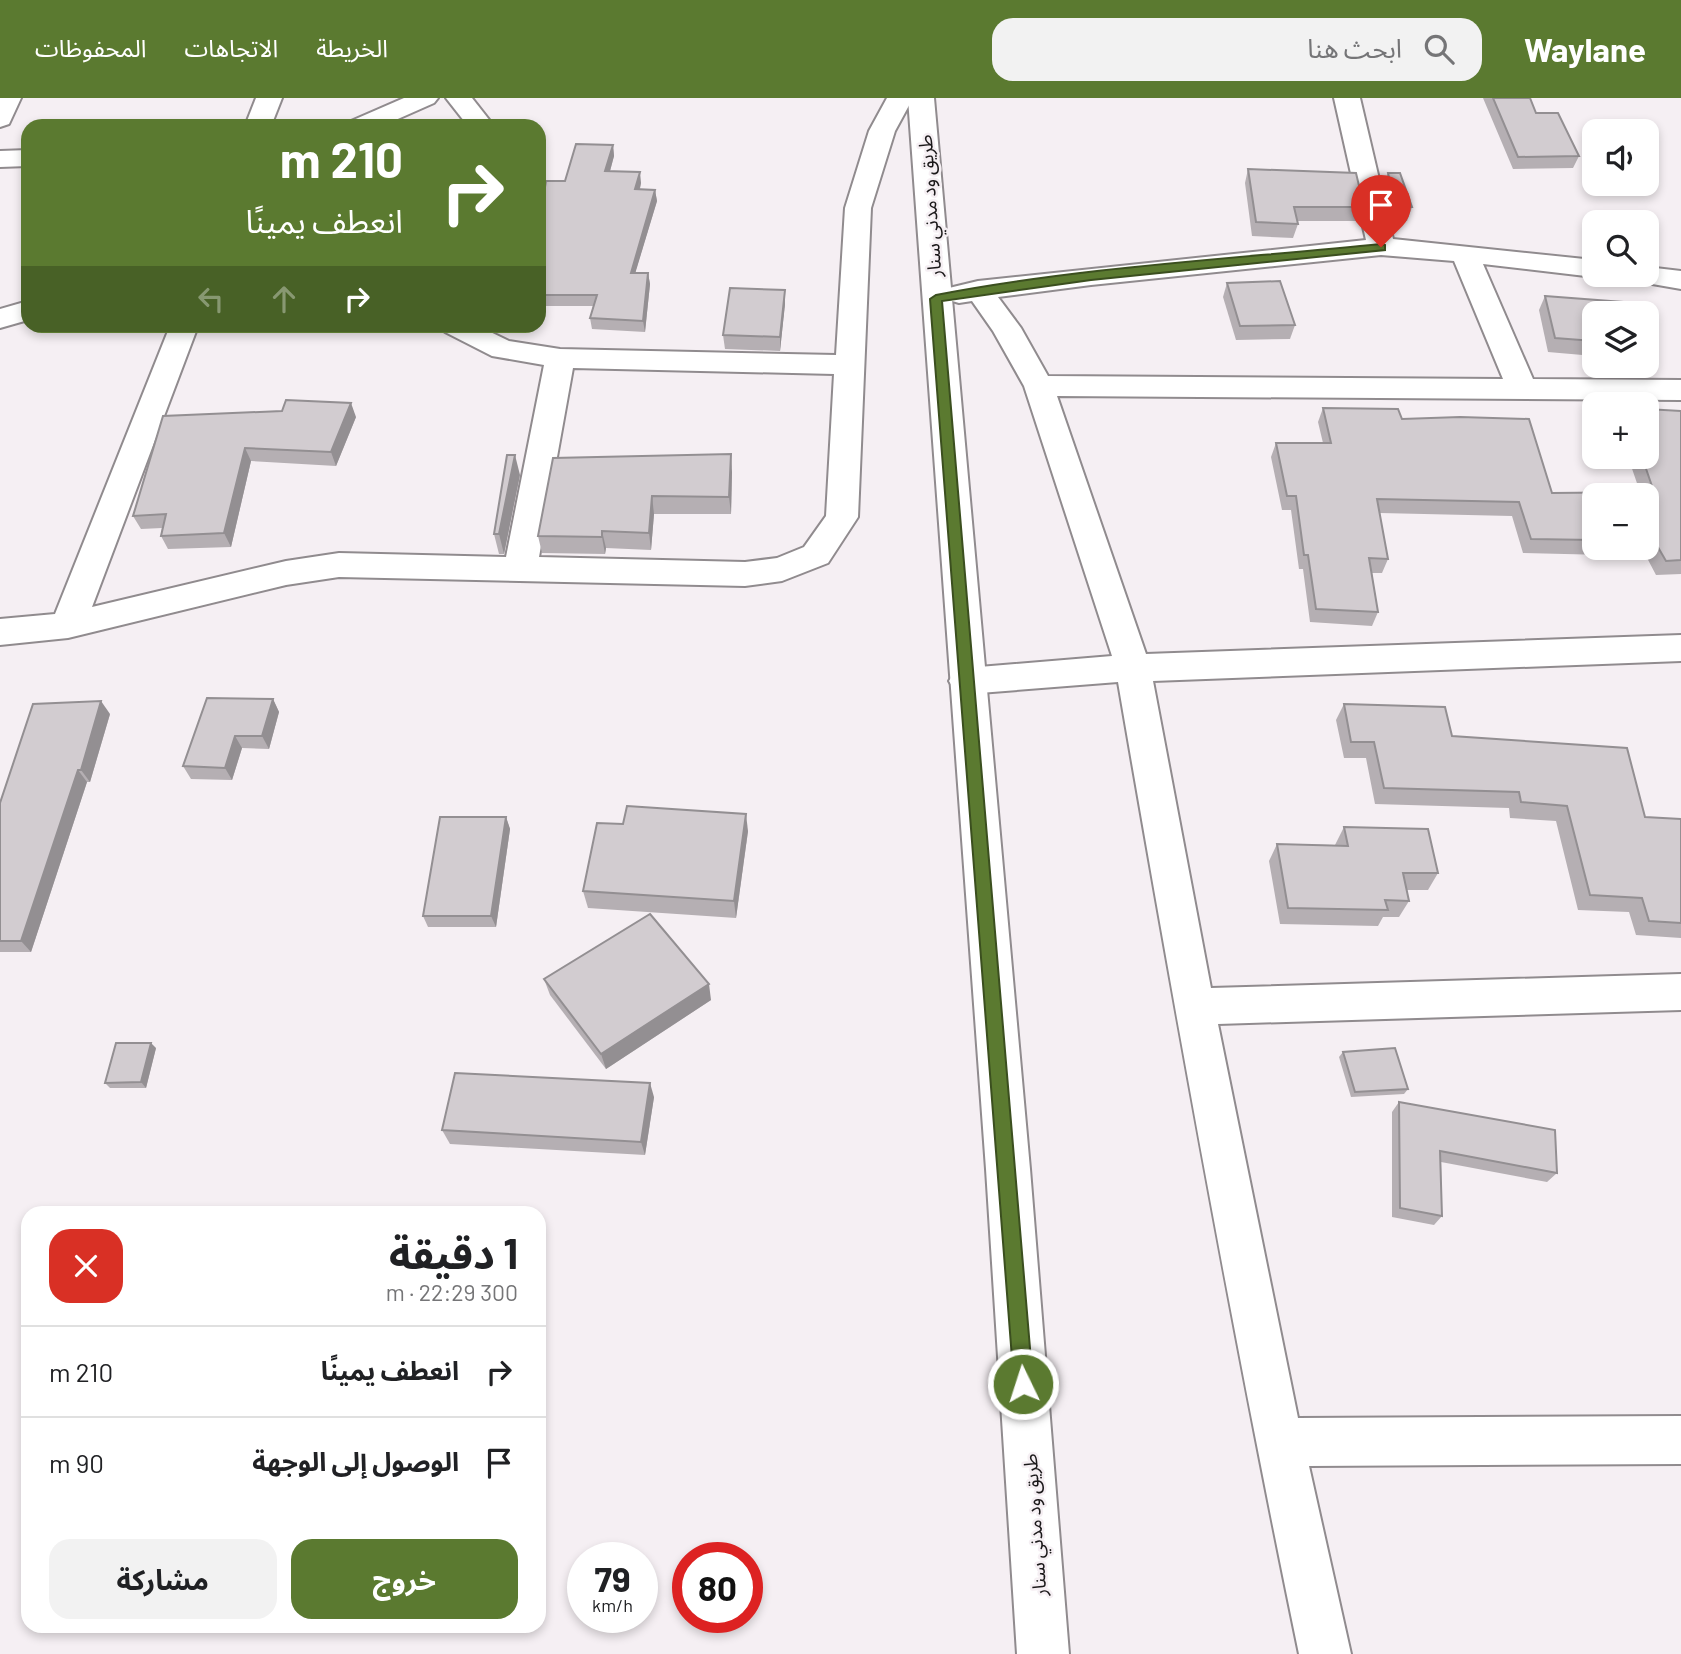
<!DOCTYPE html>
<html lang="ar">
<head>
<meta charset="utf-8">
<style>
  body { margin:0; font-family:Barlow,"Noto Sans Arabic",sans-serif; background:#f2f2f2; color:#202124; direction:rtl; height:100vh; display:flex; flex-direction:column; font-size:26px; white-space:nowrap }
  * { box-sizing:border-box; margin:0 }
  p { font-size:23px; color:#757577 }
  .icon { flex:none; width:38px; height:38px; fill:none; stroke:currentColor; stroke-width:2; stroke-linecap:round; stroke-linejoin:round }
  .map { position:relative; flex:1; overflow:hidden; direction:ltr }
  .sheet { position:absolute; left:21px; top:1108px; width:525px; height:427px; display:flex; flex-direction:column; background:#fff; border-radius:21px; box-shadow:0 4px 10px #0003; direction:rtl }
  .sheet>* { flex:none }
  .top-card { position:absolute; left:21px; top:21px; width:525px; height:214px; border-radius:21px; box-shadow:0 4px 10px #0003; direction:rtl; background:#5b7a30; color:#fff; overflow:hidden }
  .tools { position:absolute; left:1582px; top:21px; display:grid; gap:14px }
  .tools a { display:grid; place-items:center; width:77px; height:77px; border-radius:14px; background:#fff; box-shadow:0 4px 10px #0003; font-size:35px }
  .speed { position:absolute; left:567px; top:1444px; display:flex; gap:14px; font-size:35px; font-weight:700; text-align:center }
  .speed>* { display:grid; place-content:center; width:91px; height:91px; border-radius:50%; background:#fff; box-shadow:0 4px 10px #0003; line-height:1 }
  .speed small { font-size:18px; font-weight:400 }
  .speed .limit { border:10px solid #d22; background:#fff; color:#111 }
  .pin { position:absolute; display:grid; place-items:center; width:60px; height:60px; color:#fff; margin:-72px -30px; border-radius:50% 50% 50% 0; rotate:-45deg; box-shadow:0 0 7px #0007 }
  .pin .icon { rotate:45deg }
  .me { position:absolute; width:77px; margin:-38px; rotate:356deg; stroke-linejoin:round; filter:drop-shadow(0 0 5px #0008) }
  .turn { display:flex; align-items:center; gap:24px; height:147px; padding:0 28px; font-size:32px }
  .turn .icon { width:91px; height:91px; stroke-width:2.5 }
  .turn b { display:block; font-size:49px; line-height:60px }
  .lanes { display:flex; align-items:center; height:66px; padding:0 28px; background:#0003; justify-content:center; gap:35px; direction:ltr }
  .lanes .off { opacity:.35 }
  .round { display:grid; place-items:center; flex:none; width:74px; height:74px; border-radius:21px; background:#f2f2f2 }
  .head { display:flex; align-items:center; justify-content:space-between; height:119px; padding:0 28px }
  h1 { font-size:42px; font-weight:700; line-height:52px }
  .cta { display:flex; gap:14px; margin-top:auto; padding:14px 28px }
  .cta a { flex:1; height:80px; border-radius:21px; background:#5b7a30; color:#fff; font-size:28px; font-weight:700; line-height:80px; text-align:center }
  .cta a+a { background:#f2f2f2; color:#202124 }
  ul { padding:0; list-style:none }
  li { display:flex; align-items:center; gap:21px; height:91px; padding:0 28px; border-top:2px solid #e0e0e0 }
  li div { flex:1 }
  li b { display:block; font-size:26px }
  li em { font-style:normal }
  header { display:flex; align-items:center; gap:42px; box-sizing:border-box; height:98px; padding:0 35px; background:#5b7a30; color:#fff }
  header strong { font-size:33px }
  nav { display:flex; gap:38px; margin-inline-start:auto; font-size:24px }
  .search { width:490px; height:63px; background:#f2f2f2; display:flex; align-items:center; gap:18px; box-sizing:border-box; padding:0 24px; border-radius:21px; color:#757577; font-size:26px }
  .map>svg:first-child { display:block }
</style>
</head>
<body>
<header>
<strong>Waylane</strong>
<div class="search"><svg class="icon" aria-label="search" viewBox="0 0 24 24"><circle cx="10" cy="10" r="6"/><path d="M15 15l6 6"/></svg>ابحث هنا</div>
<nav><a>الخريطة</a><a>الاتجاهات</a><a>المحفوظات</a></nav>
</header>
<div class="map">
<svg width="1681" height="1556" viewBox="0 0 1681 1556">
  <rect width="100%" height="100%" fill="#f5eff3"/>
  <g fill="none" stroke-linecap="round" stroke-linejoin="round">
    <defs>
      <g id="minor">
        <path d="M0 0H21L9 26 0 29Z"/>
        <path d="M256 0H282L271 28H245Z"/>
        <path d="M404 0H438L434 5 382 28H347L351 23Z"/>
        <path d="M446 0H472L494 28H468Z"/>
        <path d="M887 0H913L895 33 871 110 858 419 828 465 782 483 745 488 339 479 286 487 68 540 0 547V521L55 516 170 228H198L92 509 286 463 339 455 506 459 544 267 492 258 445 234 441 228H478L509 243 560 251 836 257 845 110 869 33ZM573 270 834 276 826 418 804 449 777 460 745 464 539 459Z"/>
        <path d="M1334 0H1360L1393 141 1594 162V177H1601L1594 179 1483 166 1533 281 1681 282V302L1057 298 1146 556 1681 537V563L1153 583 1211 890 1681 876V912L1218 926 1298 1320 1681 1318V1366L1309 1368 1351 1556H1299C1232 1233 1174 909 1118 584L967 596 955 593 949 583 955 573 967 570 1112 558 1024 288 993 233 972 203 959 205 949 202 945 196 949 190 978 183 1366 142ZM1381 157 1454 163 1503 281 1048 278 1021 230 998 199 1091 187Z"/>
        <path d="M28 52V68L0 69V53Z"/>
        <path d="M1647 169 1681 173V191L1635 183 1631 177H1647Z"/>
        <path d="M28 203V222L0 230V211Z"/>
      </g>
      <path id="trunk" d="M908 0H934L1030 1071 1069 1556H1017L986 1071Z"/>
    </defs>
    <use href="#minor" stroke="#908b8e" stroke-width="4"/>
    <use href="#trunk" stroke="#908b8e" stroke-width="4"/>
    <use href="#minor" fill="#fff" fill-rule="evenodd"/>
    <use href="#trunk" fill="#fff" fill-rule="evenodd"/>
  </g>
  <g fill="#b5afb3" fill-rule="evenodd">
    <path d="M1483 0H1530L1536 15 1579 58 1573 70 1513 71Z"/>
    <path d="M613 47 614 58 610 73 641 85 640 91 655 92 657 103 635 175H648L650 186 645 234 592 231 590 220 593 208H539V125L565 83Z"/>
    <path d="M1248 71 1364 109 1359 123H1297L1298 126 1293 140 1252 138 1245 85Z"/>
    <path d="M1388 75 1412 109 1407 123H1392L1384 89Z"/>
    <path d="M1227 185 1295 227 1290 241 1236 242 1223 199Z"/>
    <path d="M785 192V206L780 253 725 251 723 237Z"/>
    <path d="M1545 198 1594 215V258L1548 254 1539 212Z"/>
    <path d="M1323 310 1402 321 1552 395 1640 394 1628 359H1647L1681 313V476L1656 477 1646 458 1523 455 1512 418 1380 415 1388 461 1382 475H1372L1378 514 1372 528 1310 524 1303 471H1299L1291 412H1282L1271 359 1276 345H1323L1318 324ZM1594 397H1647V450H1594Z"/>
    <path d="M163 318 356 319 336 368 251 363 231 449 168 451 161 438 162 430 141 431 133 418Z"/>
    <path d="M553 360 732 374 731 416H654L651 452 606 450 605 456 542 455 538 438Z"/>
    <path d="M520 377 504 456H499L494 436Z"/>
    <path d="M273 601 279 614 269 651 242 650 232 682 191 681 183 668Z"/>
    <path d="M1344 606 1452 638 1645 719 1681 721V840L1636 837 1629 814 1578 812 1556 723 1510 720 1509 710 1375 706 1366 660H1344L1336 622Z"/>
    <path d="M110 616 90 684H87L31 854H0V705Z"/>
    <path d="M506 719 510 731 496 829H428L423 818Z"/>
    <path d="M1344 729 1438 775 1428 792H1407L1409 803 1399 819H1383L1378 828 1280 826 1269 763 1277 746 1335 747Z"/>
    <path d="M748 733 736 820 588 810 583 793Z"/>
    <path d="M544 881 711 902 606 971 550 897Z"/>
    <path d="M156 950 146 990H110L105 985Z"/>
    <path d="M1343 954 1408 991 1404 996 1351 999 1339 959Z"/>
    <path d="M654 999 645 1057 450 1046 442 1032Z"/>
    <path d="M1399 1004 1557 1075 1547 1084 1441 1064 1442 1118 1434 1127 1392 1119V1014Z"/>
  </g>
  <g fill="#938f92">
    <path d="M613 47 614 58 607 84 605 73Z"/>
    <path d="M640 74 641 85 637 102 635 91Z"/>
    <path d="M655 92 657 103 632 186 631 175Z"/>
    <path d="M648 175 650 186 645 234 643 223Z"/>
    <path d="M785 192V206L780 253V239Z"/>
    <path d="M351 305 356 319 336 368 331 354Z"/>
    <path d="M245 350 251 363 231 449 224 435Z"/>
    <path d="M731 356 732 374 731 416 729 399Z"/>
    <path d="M515 357 520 377 504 456 499 436Z"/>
    <path d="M652 398 654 416 651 452 649 435Z"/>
    <path d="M602 433 606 450 605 456 602 439Z"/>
    <path d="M273 601 279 614 269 651 262 638Z"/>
    <path d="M101 603 110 616 90 684 81 672Z"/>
    <path d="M235 638 242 650 232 682 225 670Z"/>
    <path d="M78 672 87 684 31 854 21 843Z"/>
    <path d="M746 716 748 733 736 820 734 803Z"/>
    <path d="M506 719 510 731 496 829 491 818Z"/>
    <path d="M709 886 711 902 606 971 601 956Z"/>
    <path d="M151 945 156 950 146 990 141 984Z"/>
    <path d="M650 985 654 999 645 1057 641 1044Z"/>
  </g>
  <g fill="#d2ccd0" stroke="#938f92" stroke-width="2">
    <path d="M1493 0H1530L1536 15H1558L1579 58 1518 59Z"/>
    <path d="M576 46 613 47 605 73 640 74 635 91 655 92 631 175H648L643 223 590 220 597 197H539V125L546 83H565Z"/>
    <path d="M1248 71 1356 75 1364 109H1294L1298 126 1256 124Z"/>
    <path d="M1388 75H1400L1412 109H1396Z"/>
    <path d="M1280 183 1295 227 1240 228 1227 185Z"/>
    <path d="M730 190 785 192 780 239 723 237Z"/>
    <path d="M1545 198 1623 204 1626 215H1594V243L1555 240Z"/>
    <path d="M286 302 351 305 331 354 245 350 224 435 161 438 166 416 133 418 163 318 282 313Z"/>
    <path d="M1323 310 1398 311 1402 321 1460 319 1529 321 1552 395 1654 394 1642 359H1647V311L1681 313V462L1666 463 1655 444H1647V397H1594V442L1531 441 1519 404 1377 401 1388 461 1369 460 1378 514 1316 511 1308 457H1304L1296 398H1287L1276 345H1331Z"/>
    <path d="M731 356 729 399 652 398 649 435 602 433V439L538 438 553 360Z"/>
    <path d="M507 357H515L499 436H494Z"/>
    <path d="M207 600 273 601 262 638H235L225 670 183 668Z"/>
    <path d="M101 603 81 672H78L21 843H0V705L33 606Z"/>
    <path d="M1344 606 1445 609 1452 638 1627 650 1645 719 1681 721V825L1649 823 1642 800 1590 797 1567 708 1521 704 1519 694 1384 690 1374 644H1351Z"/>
    <path d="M627 708 746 716 734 803 583 793 597 725 623 726Z"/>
    <path d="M440 719H506L491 818H423Z"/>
    <path d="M1344 729 1428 731 1438 775H1403L1409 803 1385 802 1388 812 1288 810 1277 746 1348 748Z"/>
    <path d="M650 816 709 886 601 956 544 881Z"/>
    <path d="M116 945H151L141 984 105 985Z"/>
    <path d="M1395 950 1408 991 1355 994 1343 954Z"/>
    <path d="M455 975 650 985 641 1044 442 1032Z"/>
    <path d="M1399 1004 1555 1032 1557 1075 1440 1053 1442 1118 1400 1110Z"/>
  </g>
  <path fill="#5b7a30" stroke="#3b4f1f" stroke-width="2" d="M1381 146 1385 147V152L1091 182 942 203 1033 1286 1030 1293 1023 1296 1016 1293 1014 1286 930 201 936 197C1082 169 1233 161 1381 146Z"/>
  <g text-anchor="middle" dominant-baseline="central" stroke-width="5" stroke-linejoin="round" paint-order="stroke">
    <g font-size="19" fill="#1b191a" stroke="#f5eff3">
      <text transform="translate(929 108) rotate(-94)">طريق ود مدني سنار</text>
      <text transform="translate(1034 1427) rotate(-94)">طريق ود مدني سنار</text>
    </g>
  </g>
</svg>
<div class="tools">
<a><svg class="icon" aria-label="sound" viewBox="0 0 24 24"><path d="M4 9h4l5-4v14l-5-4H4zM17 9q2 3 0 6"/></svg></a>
<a><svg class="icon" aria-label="search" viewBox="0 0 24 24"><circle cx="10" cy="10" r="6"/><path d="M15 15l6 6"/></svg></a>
<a><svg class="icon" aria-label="layers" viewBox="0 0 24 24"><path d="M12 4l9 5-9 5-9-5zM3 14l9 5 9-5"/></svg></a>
<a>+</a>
<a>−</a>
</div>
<div class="speed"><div>79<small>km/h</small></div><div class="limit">80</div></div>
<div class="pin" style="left:1381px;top:149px;background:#d93025"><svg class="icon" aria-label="arrive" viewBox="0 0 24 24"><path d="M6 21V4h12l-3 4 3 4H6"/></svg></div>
<svg class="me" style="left:1023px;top:1286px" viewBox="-20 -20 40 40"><circle r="17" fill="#5b7a30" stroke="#fff" stroke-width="3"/><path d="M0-11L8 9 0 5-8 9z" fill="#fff"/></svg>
<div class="top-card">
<div class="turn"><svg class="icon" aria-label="right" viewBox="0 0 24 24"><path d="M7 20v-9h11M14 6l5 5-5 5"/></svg><div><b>210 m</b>انعطف يمينًا</div></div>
<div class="lanes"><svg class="icon off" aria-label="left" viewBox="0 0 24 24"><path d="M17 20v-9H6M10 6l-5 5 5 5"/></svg><svg class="icon off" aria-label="ahead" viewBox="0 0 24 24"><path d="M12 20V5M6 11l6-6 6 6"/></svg><svg class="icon" aria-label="right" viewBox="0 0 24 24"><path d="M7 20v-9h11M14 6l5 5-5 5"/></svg></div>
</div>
<section class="sheet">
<div class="head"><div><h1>1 دقيقة</h1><p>300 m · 22:29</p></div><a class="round" style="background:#d93025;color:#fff"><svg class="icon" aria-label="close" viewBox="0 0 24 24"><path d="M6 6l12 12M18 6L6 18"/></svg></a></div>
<ul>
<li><svg class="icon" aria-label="right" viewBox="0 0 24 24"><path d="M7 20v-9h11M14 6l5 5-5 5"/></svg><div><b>انعطف يمينًا</b></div><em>210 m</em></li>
<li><svg class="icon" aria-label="arrive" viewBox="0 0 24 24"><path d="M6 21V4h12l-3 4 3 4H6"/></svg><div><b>الوصول إلى الوجهة</b></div><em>90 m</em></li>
</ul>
<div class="cta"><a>خروج</a><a>مشاركة</a></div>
</section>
</div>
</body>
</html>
